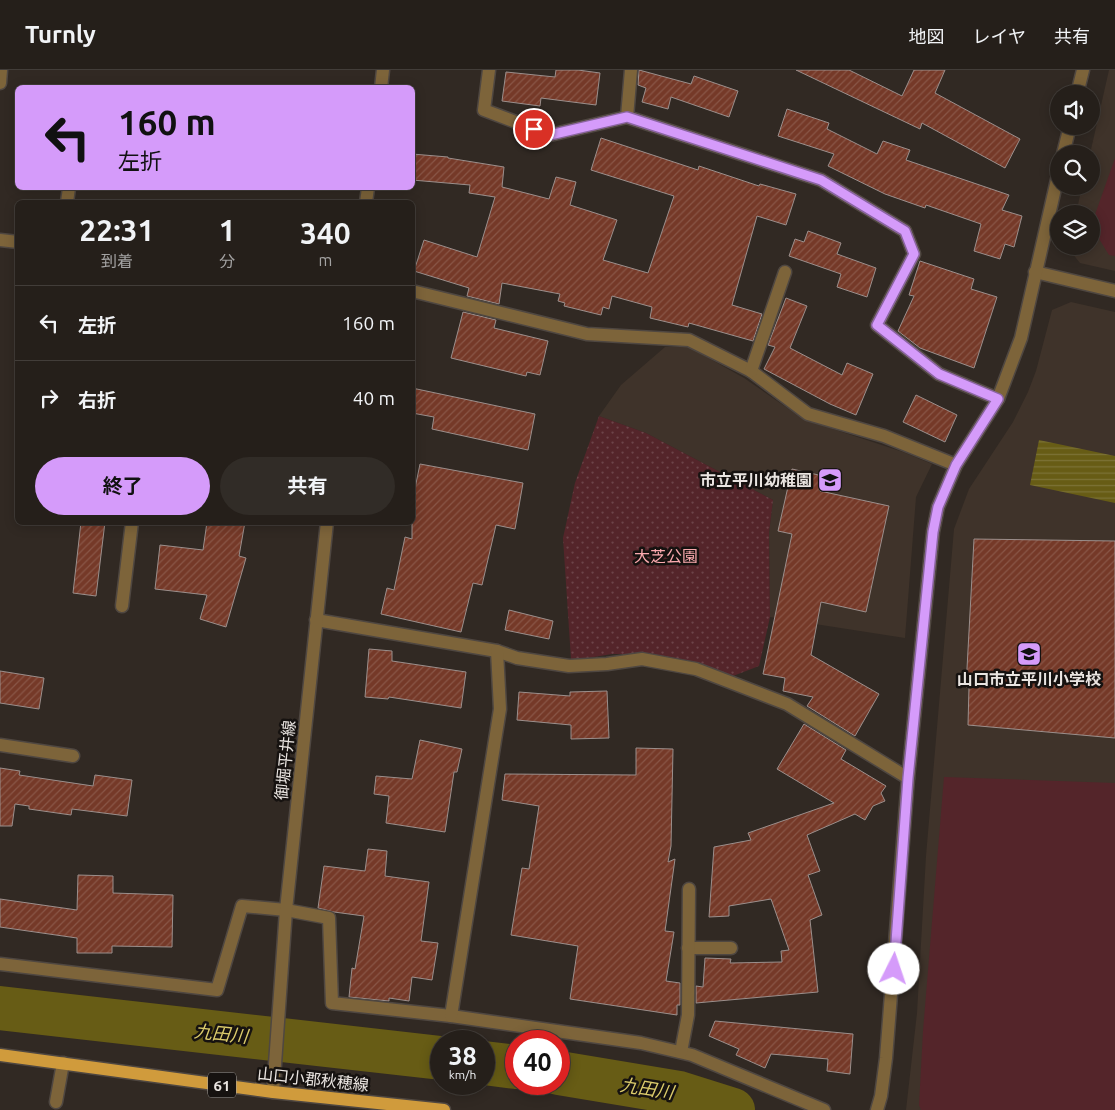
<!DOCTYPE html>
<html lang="ja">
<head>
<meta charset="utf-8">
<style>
  body { margin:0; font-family:Ubuntu,"Noto Sans JP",sans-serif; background:#312c27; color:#f1f3f6; height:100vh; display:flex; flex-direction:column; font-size:19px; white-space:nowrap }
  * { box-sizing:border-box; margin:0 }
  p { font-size:16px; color:#a3a2a2 }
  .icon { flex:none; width:28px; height:28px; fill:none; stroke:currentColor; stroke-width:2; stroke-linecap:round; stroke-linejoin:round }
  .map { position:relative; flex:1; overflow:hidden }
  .details { position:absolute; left:15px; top:130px; width:400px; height:325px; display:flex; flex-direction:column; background:#251f1a; border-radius:8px; box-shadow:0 2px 12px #0003,0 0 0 1px #423d39 }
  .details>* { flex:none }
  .banner { position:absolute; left:15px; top:15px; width:400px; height:105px; border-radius:8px; box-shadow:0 2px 12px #0003,0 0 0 1px #423d39; background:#d59bfa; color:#111; overflow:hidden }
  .buttons { position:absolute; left:1050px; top:15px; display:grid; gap:10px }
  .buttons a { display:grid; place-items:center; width:50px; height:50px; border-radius:50%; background:#251f1a; box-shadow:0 2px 12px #0003,0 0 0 1px #423d39; font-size:25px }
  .speed { position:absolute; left:430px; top:960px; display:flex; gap:10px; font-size:25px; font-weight:700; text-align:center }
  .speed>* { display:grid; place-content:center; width:65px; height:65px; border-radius:50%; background:#251f1a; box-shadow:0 2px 12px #0003,0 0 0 1px #423d39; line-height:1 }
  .speed small { font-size:12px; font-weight:400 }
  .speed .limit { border:8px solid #d22; background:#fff; color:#111 }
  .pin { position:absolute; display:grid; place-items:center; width:42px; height:42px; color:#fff; margin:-21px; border:2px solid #fff; border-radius:50%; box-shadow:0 1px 5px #0007 }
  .me { position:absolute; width:55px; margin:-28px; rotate:4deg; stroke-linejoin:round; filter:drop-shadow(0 0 4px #0008) }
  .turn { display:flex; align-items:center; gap:18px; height:105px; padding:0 20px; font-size:22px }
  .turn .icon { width:65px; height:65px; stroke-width:2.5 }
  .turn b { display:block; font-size:35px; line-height:42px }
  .eta { display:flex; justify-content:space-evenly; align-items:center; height:85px; text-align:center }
  .eta b { font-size:30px; font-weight:700; line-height:35px }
  .cta { display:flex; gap:10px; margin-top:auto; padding:10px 20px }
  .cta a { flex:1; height:58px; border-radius:30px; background:#d59bfa; color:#111; font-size:20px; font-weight:700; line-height:58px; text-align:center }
  .cta a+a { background:#312c27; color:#f1f3f6 }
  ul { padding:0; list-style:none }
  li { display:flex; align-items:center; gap:15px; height:75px; padding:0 20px; border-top:1px solid #423d39 }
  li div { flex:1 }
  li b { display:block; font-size:19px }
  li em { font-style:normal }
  header { display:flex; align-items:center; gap:30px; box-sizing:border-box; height:70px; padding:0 25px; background:#251f1a; border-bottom:1px solid #423d39 }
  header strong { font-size:24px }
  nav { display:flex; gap:28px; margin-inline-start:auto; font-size:18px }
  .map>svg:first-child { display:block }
</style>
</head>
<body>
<header>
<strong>Turnly</strong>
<nav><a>地図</a><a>レイヤ</a><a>共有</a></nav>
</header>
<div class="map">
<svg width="1115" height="1040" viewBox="0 0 1115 1040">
  <defs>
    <pattern id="park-dots" width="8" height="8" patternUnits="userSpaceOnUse" patternTransform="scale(1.25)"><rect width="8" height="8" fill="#54252a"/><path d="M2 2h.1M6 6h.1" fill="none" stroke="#6d4449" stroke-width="1.8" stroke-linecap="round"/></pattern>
    <pattern id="water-rules" width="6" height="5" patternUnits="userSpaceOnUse" patternTransform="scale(1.25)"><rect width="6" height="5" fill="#675c15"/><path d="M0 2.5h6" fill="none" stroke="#7d7337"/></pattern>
    <pattern id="building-hatch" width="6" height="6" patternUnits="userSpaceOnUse" patternTransform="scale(1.25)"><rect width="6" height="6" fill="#753928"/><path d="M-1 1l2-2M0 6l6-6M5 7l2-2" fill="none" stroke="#895647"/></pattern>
  </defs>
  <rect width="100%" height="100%" fill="#312923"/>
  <g fill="#3f332a">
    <path d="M1109 0H1115V201L1080 193 1068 178V176H1091V144H1076L1082 116H1091V84H1090Z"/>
    <path d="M1071 232 1115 242V1040H906L917 943 926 786 954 459 969 419 1013 352 1028 322 1036 301 1052 240Z"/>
    <path d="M665 277H689L744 308 799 346 833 359 903 382 932 394 916 427 905 568 770 547 769 463 773 430 646 363 599 346 621 315Z"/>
  </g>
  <path fill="url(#park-dots)" d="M599 346 646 363 773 430 769 463 770 547 759 596 733 606 691 591 638 584H612L588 588 571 589 563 468 575 413Z"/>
  <g fill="#54252a">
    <path d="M1115 88V186L1109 185 1091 156Z"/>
    <path d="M944 707 1115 713V1040H921L919 1035 923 961Z"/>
  </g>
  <path fill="url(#water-rules)" d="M1039 370 1115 386V433L1030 415Z"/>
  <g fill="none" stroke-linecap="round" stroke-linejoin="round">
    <g stroke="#675c15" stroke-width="44">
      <path d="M0 938 441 988"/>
      <path d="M484 993 516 997"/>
      <path d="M559 1003 679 1023 733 1040"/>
    </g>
  </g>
  <g fill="url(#building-hatch)" stroke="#9b8f8c">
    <path d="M556 0H578L600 3 596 35 541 28 540 36 502 31 506 2 555 7Z"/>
    <path d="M639 0 691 14 694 6 738 21 729 47 671 27 668 39 642 32 646 18 638 15Z"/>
    <path d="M796 0H849L902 26 914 0H945L935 23 1020 69 1005 98 922 53 920 59Z"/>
    <path d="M787 39 829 53 827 59 877 84 883 71 910 80 906 90 1009 125 1002 140 1022 146 1014 177 1005 174 1000 189 974 181 981 154 926 135 925 138 885 124 828 96 834 84 778 66Z"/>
    <path d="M601 68 698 100 699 96 759 116 760 114 796 124 786 155 757 146 732 235 762 244 753 271 689 253 688 257 650 248 652 237 612 226 609 239 603 237 601 245 564 236 565 233 558 231 560 224 502 213 499 234 467 226 469 218 414 201 424 170 477 187 495 127 469 123 470 115 412 110V84L448 87V88L504 97 502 117 549 129 556 107 576 112 570 135 617 150 603 190 648 203 674 126 591 100Z"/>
    <path d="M808 161 841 173 837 184 876 198 867 227 837 217 841 204 789 186 795 169 804 172Z"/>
    <path d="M920 191 974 209 971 219 997 227 974 298 920 278 898 261 914 226 909 225Z"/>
    <path d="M786 228 807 236 790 278 842 305 847 293 873 304 856 345 830 334 764 299 775 277 768 275Z"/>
    <path d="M463 242 496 250 494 258 548 271 540 305 527 302 526 306 451 288Z"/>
    <path d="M412 318 535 344 528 380 432 359 434 347 412 343Z"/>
    <path d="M916 325 957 345 945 372 903 352Z"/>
    <path d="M420 394 523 413 515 459 496 455 482 515 473 513 461 562 381 544 387 518 394 520 405 467 412 469V433Z"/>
    <path d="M792 399 823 406 820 421 889 436 866 542 821 532 811 585 879 624 855 666 807 636 813 627 783 621 785 608 763 604 792 464 778 461Z"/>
    <path d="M81 452H105L96 526 73 523Z"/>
    <path d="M207 452H245L239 486 246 488 226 557 200 549 207 525 155 519 160 475 203 480Z"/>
    <path d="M974 469 1115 471V668L968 655 969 617H966Z"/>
    <path d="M509 540 553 551 549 569 505 560Z"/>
    <path d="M369 579 392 581V591L466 602 461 638 389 627 388 629 365 627Z"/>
    <path d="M0 601 44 608 39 639 0 633Z"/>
    <path d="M607 621 609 668 571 669V655L517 650 519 622 570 626V622Z"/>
    <path d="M804 654 846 680 841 689 886 716 881 723 885 731 873 736 865 750 855 744 807 765 820 801 808 805 822 845 810 850 818 922 696 933V916L703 917 705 888 731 889 730 893 782 892 781 881 789 880 771 829 729 836V846L709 847 714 777 751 770 748 763 834 733 777 699Z"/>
    <path d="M420 670 462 679 457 702H454L445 762 386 753 389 726 374 724 376 706 412 709Z"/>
    <path d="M636 678 673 679 671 776 668 792 675 789 665 861 674 862 666 911 680 913V935H677V945L570 929 578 876 511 865 522 798 529 799 539 736 502 730 505 704 636 705Z"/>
    <path d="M0 698 20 701 19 705 93 716 95 705 132 710 127 746 72 739 71 745 29 739V736L15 734 12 756H0Z"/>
    <path d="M368 779 387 781 385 806 429 812 421 871 438 873 432 910 412 907 409 931 389 928V931L349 927 352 898 355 899 364 846 334 842 318 838 324 796 365 801Z"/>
    <path d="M78 805 113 806V823L173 825 172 877 112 876V883H77V868L0 857V829L77 840Z"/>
    <path d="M715 951 853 964 850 1004 827 1001 828 989 771 984 765 998 736 985 739 979 709 966Z"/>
  </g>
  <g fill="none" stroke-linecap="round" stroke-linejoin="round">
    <defs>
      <g id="minor">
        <path d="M489 0 484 40 550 65 627 47 821 110 905 161 914 184 877 255 939 304 998 329"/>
        <path d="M0 13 1 0"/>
        <path d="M381 18 383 0"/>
        <path d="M1077 24 1083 0"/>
        <path d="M627 47 631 0"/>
        <path d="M1063 84 1070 56"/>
        <path d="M67 132 69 118"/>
        <path d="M366 132 368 118"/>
        <path d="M0 170 18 172"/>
        <path d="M1035 202 1115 221"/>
        <path d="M412 221 587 264 689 270 751 301 808 344 884 366 956 395"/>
        <path d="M751 301 785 202"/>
        <path d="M122 536 132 452"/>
        <path d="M316 550 497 581 517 588 569 596 607 594 642 589 696 599 787 634 908 708"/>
        <path d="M0 675 73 686"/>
        <path d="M688 878H731"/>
        <path d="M0 894 217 920 242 836 286 840 329 848 332 933 451 946 641 973 692 985 824 1040"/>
        <path d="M451 946 500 639 497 581"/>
        <path d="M681 982 688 945 689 819"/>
        <path d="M273 1022 286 840 327 452"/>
        <path d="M56 1032 63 993"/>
        <path d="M877 1040 881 1026 886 988 908 708 933 462 938 437 956 395 998 329 1021 268 1059 101"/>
      </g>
      <path id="major" d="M0 985 273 1022 444 1040"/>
    </defs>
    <use href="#minor" stroke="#4f4741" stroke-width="15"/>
    <use href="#major" stroke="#4f4741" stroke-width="15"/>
    <use href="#minor" stroke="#7d643a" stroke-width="12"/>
    <use href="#major" stroke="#d09b3c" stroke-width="12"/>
  </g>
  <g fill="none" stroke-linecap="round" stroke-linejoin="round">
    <defs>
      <path id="route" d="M534 59 550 65 627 47 821 110 905 161 914 184 877 255 939 304 998 329 956 395 938 437 933 462 908 708 894 899"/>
    </defs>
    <use href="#route" stroke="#8a65a2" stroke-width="12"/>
    <use href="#route" stroke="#d59bfa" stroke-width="9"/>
  </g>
  <defs>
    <symbol id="school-square" viewBox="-11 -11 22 22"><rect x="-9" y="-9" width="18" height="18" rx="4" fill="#d59bfa" stroke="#161210"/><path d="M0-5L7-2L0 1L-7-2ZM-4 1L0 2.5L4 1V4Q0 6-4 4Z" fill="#111"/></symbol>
  </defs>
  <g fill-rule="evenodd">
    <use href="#school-square" x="816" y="396" width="28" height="28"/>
    <use href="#school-square" x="1015" y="570" width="28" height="28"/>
  </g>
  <g text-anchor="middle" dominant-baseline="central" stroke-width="5" stroke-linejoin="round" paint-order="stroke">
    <rect fill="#161210" stroke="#aaa6a2" stroke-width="1" x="208" y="1002.5" width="28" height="25" rx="4"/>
    <g font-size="15" font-weight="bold" fill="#eae5e1">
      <text x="222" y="1015">61</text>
    </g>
    <g font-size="16" font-weight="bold" fill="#eae5e1" stroke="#161210" text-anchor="end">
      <text x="812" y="410">市立平川幼稚園</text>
      <text x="1029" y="609" text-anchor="middle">山口市立平川小学校</text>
    </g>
    <g font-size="16" fill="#f9a9ae" stroke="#161210">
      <text x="666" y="486">大芝公園</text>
    </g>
    <g font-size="16" fill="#eae5e1" stroke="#161210">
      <text transform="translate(285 690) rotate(-84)">御堀平井線</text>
      <text transform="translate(313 1009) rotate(6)">山口小郡秋穂線</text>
    </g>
    <g font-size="18" font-style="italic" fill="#dbcb6b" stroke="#161210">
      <text transform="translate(221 963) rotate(6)">九田川</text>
      <text transform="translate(647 1018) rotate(9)">九田川</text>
    </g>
  </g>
</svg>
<div class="buttons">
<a><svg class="icon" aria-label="sound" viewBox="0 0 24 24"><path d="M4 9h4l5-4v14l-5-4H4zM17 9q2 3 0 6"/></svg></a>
<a><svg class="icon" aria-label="search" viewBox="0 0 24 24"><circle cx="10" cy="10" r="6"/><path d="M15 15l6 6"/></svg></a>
<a><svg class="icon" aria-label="layers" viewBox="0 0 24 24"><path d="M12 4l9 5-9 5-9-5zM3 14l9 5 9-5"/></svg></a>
</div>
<div class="speed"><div>38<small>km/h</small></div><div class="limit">40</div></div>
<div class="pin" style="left:534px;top:59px;background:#d93025"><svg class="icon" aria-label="arrive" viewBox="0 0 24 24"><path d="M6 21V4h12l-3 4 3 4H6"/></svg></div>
<svg class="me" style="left:894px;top:899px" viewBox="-20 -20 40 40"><circle r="19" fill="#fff"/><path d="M0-13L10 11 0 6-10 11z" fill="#d59bfa"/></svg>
<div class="banner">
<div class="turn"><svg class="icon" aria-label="left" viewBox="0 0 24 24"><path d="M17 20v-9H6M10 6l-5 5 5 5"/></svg><div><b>160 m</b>左折</div></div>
</div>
<section class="details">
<div class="eta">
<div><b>22:31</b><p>到着</p></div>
<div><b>1</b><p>分</p></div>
<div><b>340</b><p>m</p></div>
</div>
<ul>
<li><svg class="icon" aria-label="left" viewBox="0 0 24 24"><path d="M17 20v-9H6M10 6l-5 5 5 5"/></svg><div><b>左折</b></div><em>160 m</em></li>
<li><svg class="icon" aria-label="right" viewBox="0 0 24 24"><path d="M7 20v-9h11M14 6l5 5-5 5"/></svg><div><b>右折</b></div><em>40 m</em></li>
</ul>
<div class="cta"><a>終了</a><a>共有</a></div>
</section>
</div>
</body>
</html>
